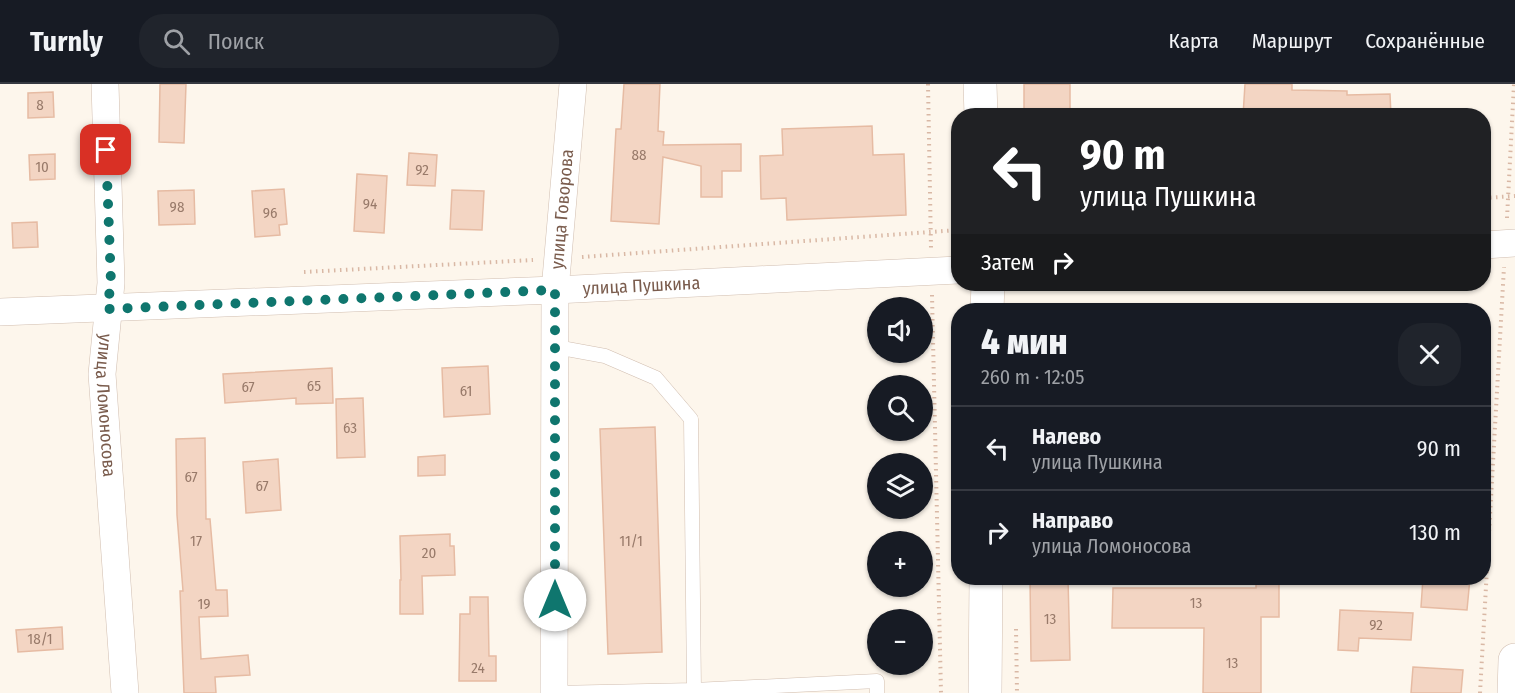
<!DOCTYPE html>
<html lang="ru">
<head>
<meta charset="utf-8">
<style>
  body { margin:0; font-family:"Fira Sans Condensed",sans-serif; background:#20242c; color:#f1f3f6; height:100vh; display:flex; flex-direction:column; font-size:22px; white-space:nowrap }
  * { box-sizing:border-box; margin:0 }
  p { font-size:20px; color:#9ea1a6 }
  .icon { flex:none; width:33px; height:33px; fill:none; stroke:currentColor; stroke-width:2; stroke-linecap:round; stroke-linejoin:round }
  .map { position:relative; flex:1; overflow:hidden }
  .sheet { position:absolute; left:951px; top:219px; width:540px; height:282px; display:flex; flex-direction:column; background:#171b24; border-radius:24px; box-shadow:0 2px 4px #0004 }
  .sheet>* { flex:none }
  .top-card { position:absolute; left:951px; top:24px; width:540px; height:183px; border-radius:24px; box-shadow:0 2px 4px #0004; background:#202124; color:#fff; overflow:hidden }
  .tools { position:absolute; left:867px; top:213px; display:grid; gap:12px }
  .tools a { display:grid; place-items:center; width:66px; height:66px; border-radius:50%; background:#171b24; box-shadow:0 2px 4px #0004; font-size:30px }
  .pin { position:absolute; display:grid; place-items:center; width:51px; height:51px; color:#fff; margin:-26px; border-radius:12px; box-shadow:0 3px 9px #0006 }
  .me { position:absolute; width:66px; margin:-33px; rotate:0deg; stroke-linejoin:round; filter:drop-shadow(0 0 4px #0008) }
  .turn { display:flex; align-items:center; gap:21px; height:126px; padding:0 30px; font-size:27px }
  .turn .icon { width:78px; height:78px; stroke-width:2.5 }
  .turn b { display:block; font-size:42px; line-height:51px }
  .then { display:flex; align-items:center; height:57px; padding:0 30px; background:#0003; gap:12px; font-size:22px }
  .round { display:grid; place-items:center; flex:none; width:63px; height:63px; border-radius:24px; background:#20242c }
  .headline { display:flex; align-items:center; justify-content:space-between; height:102px; padding:0 30px }
  h1 { font-size:36px; font-weight:800; line-height:45px }
  ul { padding:0; list-style:none }
  li { display:flex; align-items:center; gap:18px; height:84px; padding:0 30px; border-top:2px solid #363941 }
  li div { flex:1 }
  li b { display:block; font-size:22px }
  li em { font-style:normal }
  header { display:flex; align-items:center; gap:36px; box-sizing:border-box; height:84px; padding:0 30px; background:#171b24; border-bottom:2px solid #363941 }
  header strong { font-size:28px }
  nav { display:flex; gap:33px; margin-inline-start:auto; font-size:21px }
  .search { width:420px; height:54px; background:#20242c; display:flex; align-items:center; gap:15px; box-sizing:border-box; padding:0 21px; border-radius:24px; color:#9ea1a6; font-size:22px }
  .map>svg:first-child { display:block }
</style>
</head>
<body>
<header>
<strong>Turnly</strong>
<div class="search"><svg class="icon" aria-label="search" viewBox="0 0 24 24"><circle cx="10" cy="10" r="6"/><path d="M15 15l6 6"/></svg>Поиск</div>
<nav><a>Карта</a><a>Маршрут</a><a>Сохранённые</a></nav>
</header>
<div class="map">
<svg width="1515" height="609" viewBox="0 0 1515 609">
  <rect width="100%" height="100%" fill="#fdf6ec"/>
  <g fill="#f3d5c3" stroke="#e6bba3" stroke-width="1.5">
    <path d="M160 0H186L184 59 159 58Z"/>
    <path d="M624 0H660L658 47 664 48 663 61 741 60V87H722V113H701V82L663 73 659 140 611 137 616 45H621Z"/>
    <rect x="1024" y="0" width="46" height="32"/>
    <path d="M1245 0H1292V6L1347 7V11L1390 10 1391 32H1243Z"/>
    <path d="M53 8 54 33 28 34V9Z"/>
    <path d="M872 42 873 71 904 70 906 131 787 136 786 114 761 115 760 72 783 71 782 45Z"/>
    <path d="M409 69 437 71 435 102 407 101Z"/>
    <path d="M55 70V95L30 96 29 71Z"/>
    <path d="M357 90 387 92 384 149 354 147Z"/>
    <path d="M284 105 287 140 279 141 280 151 255 153 252 107Z"/>
    <path d="M194 106 195 140 159 141 158 107Z"/>
    <path d="M452 106 484 107 482 146 450 145Z"/>
    <path d="M37 138 38 163 13 164 12 139Z"/>
    <path d="M488 282 490 330 444 333 442 284Z"/>
    <path d="M332 284 333 319 296 320V314L225 319 223 290Z"/>
    <path d="M363 314 365 373 337 374 336 315Z"/>
    <path d="M655 343 662 568 608 570 600 345Z"/>
    <path d="M205 354 206 435H210L216 506H227L228 532 199 533 201 575 248 571 250 591 215 593 216 609H184L180 507H183L177 431 176 355Z"/>
    <path d="M445 371V391L418 392V373Z"/>
    <path d="M278 375 281 426 246 429 243 378Z"/>
    <path d="M450 450V462H454L455 491 422 492 423 530H400V496H401L400 452Z"/>
    <path d="M1030 494H1068L1070 576 1031 577Z"/>
    <path d="M1256 494H1279V533H1261V609H1203L1204 544H1112L1113 504H1256Z"/>
    <path d="M1423 494H1470L1467 526 1421 523Z"/>
    <path d="M470 513H488L489 572H496V597H459L460 530H470Z"/>
    <path d="M1340 526 1413 529 1411 556 1359 554 1358 567 1338 566Z"/>
    <path d="M62 543 63 565 18 568 16 546Z"/>
    <path d="M1413 583 1463 586 1461 609H1411Z"/>
  </g>
  <g fill="none" stroke-linecap="round" stroke-linejoin="round">
    <defs>
      <g id="service">
        <path d="M556 263 605 272 656 294 691 335 694 606"/>
        <path d="M554 609 694 606 877 597V609"/>
      </g>
      <g id="minor">
        <path id="s1" d="M105 0 111 199 102 290 125 609"/>
        <path d="M1484 161 1515 159"/>
        <path id="s2" d="M0 228 555 206 958 186"/>
        <path id="s3" d="M554 609 555 206 573 0"/>
      </g>
      <g id="tertiary">
        <path d="M980 0 981 32"/>
        <path d="M987 226 988 200"/>
        <path d="M985 609 986 494"/>
        <path d="M1514 609 1515 576"/>
      </g>
    </defs>
    <use href="#service" stroke="#d1beb0" stroke-width="15"/>
    <use href="#minor" stroke="#d1beb0" stroke-width="28"/>
    <use href="#tertiary" stroke="#d1beb0" stroke-width="34"/>
    <g stroke="#d9b8a5" stroke-width="4" stroke-dasharray="1.5 4.5" stroke-linecap="butt">
      <path d="M928 0 931 164"/>
      <path d="M1484 114 1515 112"/>
      <path d="M1507 134 1514 0"/>
      <path d="M582 173 958 146"/>
      <path d="M304 188 533 176"/>
      <path d="M932 211 941 609"/>
      <path d="M1016 545 1017 609"/>
      <path d="M1480 609 1504 183"/>
    </g>
    <use href="#service" stroke="#fff" stroke-width="14"/>
    <use href="#minor" stroke="#fff" stroke-width="27"/>
    <use href="#tertiary" stroke="#fff" stroke-width="33"/>
  </g>
  <g fill="none" stroke-linecap="round" stroke-linejoin="round">
    <path stroke="#0f766e" stroke-width="10" stroke-dasharray="0 18" d="M106 66 111 199 107 225 555 206V516"/>
  </g>
  <g text-anchor="middle" dominant-baseline="central" stroke-width="5" stroke-linejoin="round" paint-order="stroke">
    <g font-size="15" fill="#987a6a">
      <text x="40" y="21">8</text>
      <text x="639" y="71">88</text>
      <text x="42" y="83">10</text>
      <text x="422" y="86">92</text>
      <text x="370" y="120">94</text>
      <text x="177" y="123">98</text>
      <text x="270" y="129">96</text>
      <text x="314" y="302">65</text>
      <text x="248" y="303">67</text>
      <text x="466" y="307">61</text>
      <text x="350" y="344">63</text>
      <text x="191" y="393">67</text>
      <text x="262" y="402">67</text>
      <text x="196" y="457">17</text>
      <text x="631" y="457">11/1</text>
      <text x="429" y="469">20</text>
      <text x="1196" y="519">13</text>
      <text x="204" y="520">19</text>
      <text x="1050" y="535">13</text>
      <text x="1376" y="541">92</text>
      <text x="40" y="555">18/1</text>
      <text x="1232" y="579">13</text>
      <text x="478" y="584">24</text>
    </g>
    <g font-size="18" fill="#7a5c4d" stroke="#fffaf3">
      <text stroke="none"><textPath href="#s3" startOffset="484">улица Говорова</textPath></text>
      <text stroke="none"><textPath href="#s2" startOffset="642">улица Пушкина</textPath></text>
      <text stroke="none"><textPath href="#s1" startOffset="322">улица Ломоносова</textPath></text>
    </g>
  </g>
</svg>
<div class="tools">
<a><svg class="icon" aria-label="sound" viewBox="0 0 24 24"><path d="M4 9h4l5-4v14l-5-4H4zM17 9q2 3 0 6"/></svg></a>
<a><svg class="icon" aria-label="search" viewBox="0 0 24 24"><circle cx="10" cy="10" r="6"/><path d="M15 15l6 6"/></svg></a>
<a><svg class="icon" aria-label="layers" viewBox="0 0 24 24"><path d="M12 4l9 5-9 5-9-5zM3 14l9 5 9-5"/></svg></a>
<a>+</a>
<a>−</a>
</div>
<div class="pin" style="left:106px;top:66px;background:#d93025"><svg class="icon" aria-label="arrive" viewBox="0 0 24 24"><path d="M6 21V4h12l-3 4 3 4H6"/></svg></div>
<svg class="me" style="left:555px;top:516px" viewBox="-20 -20 40 40"><circle r="19" fill="#fff"/><path d="M0-13L10 11 0 6-10 11z" fill="#0f766e"/></svg>
<div class="top-card">
<div class="turn"><svg class="icon" aria-label="left" viewBox="0 0 24 24"><path d="M17 20v-9H6M10 6l-5 5 5 5"/></svg><div><b>90 m</b>улица Пушкина</div></div>
<div class="then">Затем<svg class="icon" aria-label="right" viewBox="0 0 24 24"><path d="M7 20v-9h11M14 6l5 5-5 5"/></svg></div>
</div>
<section class="sheet">
<div class="headline"><div><h1>4 мин</h1><p>260 m · 12:05</p></div><a class="round"><svg class="icon" aria-label="close" viewBox="0 0 24 24"><path d="M6 6l12 12M18 6L6 18"/></svg></a></div>
<ul>
<li><svg class="icon" aria-label="left" viewBox="0 0 24 24"><path d="M17 20v-9H6M10 6l-5 5 5 5"/></svg><div><b>Налево</b><p>улица Пушкина</p></div><em>90 m</em></li>
<li><svg class="icon" aria-label="right" viewBox="0 0 24 24"><path d="M7 20v-9h11M14 6l5 5-5 5"/></svg><div><b>Направо</b><p>улица Ломоносова</p></div><em>130 m</em></li>
</ul>
</section>
</div>
</body>
</html>
